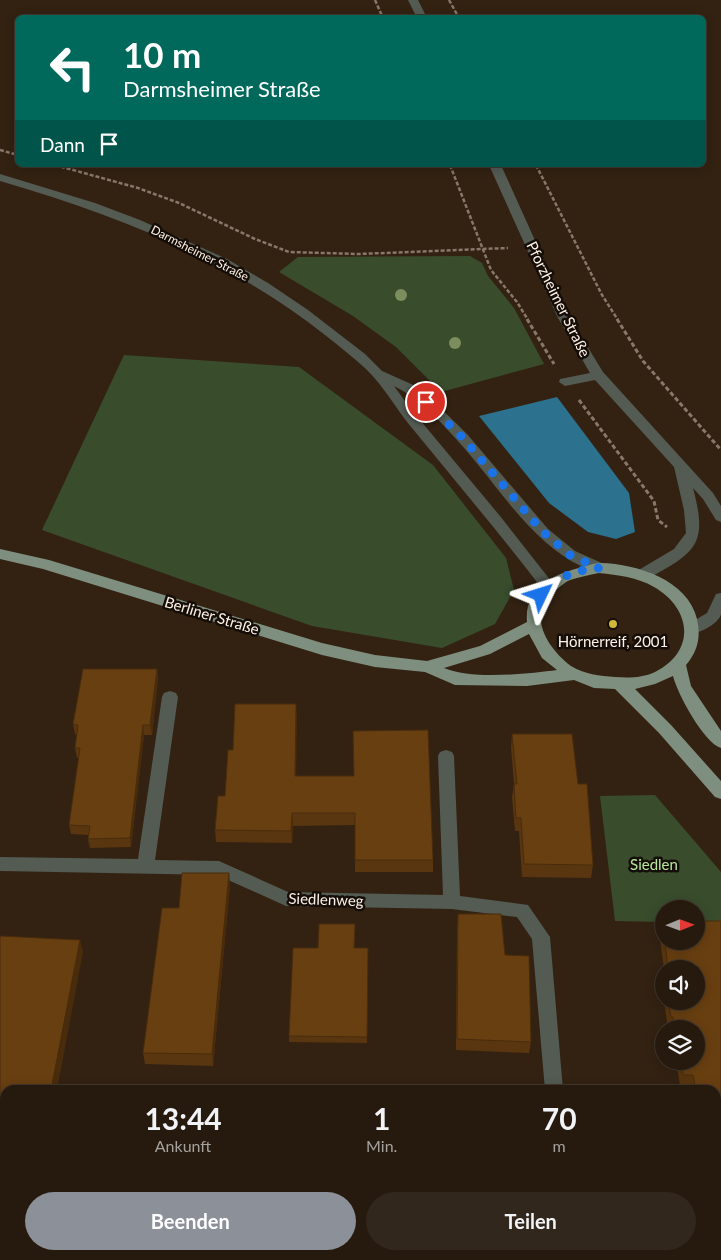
<!DOCTYPE html>
<html lang="de">
<head>
<meta charset="utf-8">
<style>
  body { margin:0; font-family:Lato,sans-serif; background:#32271c; color:#f1f3f6; height:100vh; display:flex; flex-direction:column; font-size:19px; white-space:nowrap }
  * { box-sizing:border-box; margin:0 }
  p { font-size:16px; color:#a4a19e }
  .icon { flex:none; width:28px; height:28px; fill:none; stroke:currentColor; stroke-width:2; stroke-linecap:round; stroke-linejoin:round }
  .map { position:relative; flex:1; overflow:hidden }
  .details { position:absolute; left:0px; top:1085px; width:721px; height:175px; display:flex; flex-direction:column; background:#261a0e; border-radius:15px 15px 0 0; box-shadow:0 2px 12px #0003,0 0 0 1px #42382e }
  .details>* { flex:none }
  .guide { position:absolute; left:15px; top:15px; width:691px; height:152px; border-radius:8px; box-shadow:0 2px 12px #0003,0 0 0 1px #42382e; background:#00695c; color:#fff; overflow:hidden }
  .needle { width:32px; rotate:89deg }
  .tools { position:absolute; left:655px; top:900px; display:grid; gap:10px }
  .tools a { display:grid; place-items:center; width:50px; height:50px; border-radius:50%; background:#261a0e; box-shadow:0 2px 12px #0003,0 0 0 1px #42382e; font-size:25px }
  .pin { position:absolute; display:grid; place-items:center; width:42px; height:42px; color:#fff; margin:-21px; border:2px solid #fff; border-radius:50%; box-shadow:0 1px 5px #0007 }
  .me { position:absolute; width:55px; margin:-28px; rotate:49deg; stroke-linejoin:round; filter:drop-shadow(0 0 4px #0008) }
  .turn { display:flex; align-items:center; gap:18px; height:105px; padding:0 25px; font-size:22px }
  .turn .icon { width:65px; height:65px; stroke-width:2.5 }
  .turn b { display:block; font-size:35px; line-height:42px }
  .then { display:flex; align-items:center; height:48px; padding:0 25px; background:#0003; gap:10px; font-size:19px }
  .eta { display:flex; justify-content:space-evenly; align-items:center; height:85px; text-align:center }
  .eta b { font-size:30px; font-weight:700; line-height:35px }
  .button { display:flex; gap:10px; margin-top:auto; padding:10px 25px }
  .button a { flex:1; height:58px; border-radius:30px; background:#8c9099; color:#fff; font-size:20px; font-weight:700; line-height:58px; text-align:center }
  .button a+a { background:#32271c; color:#f1f3f6 }
  .map>svg:first-child { display:block }
</style>
</head>
<body>
<div class="map">
<svg width="721" height="1260" viewBox="0 0 721 1260">
  <rect width="100%" height="100%" fill="#332212"/>
  <g fill="#394d2d">
    <path d="M470 256 482 263 488 276 514 308 544 364 441 392 396 347 353 316 279 272 298 257Z"/>
    <path d="M124 355 299 367 433 465 506 558 514 590 495 624 442 648 312 626 42 530Z"/>
    <path d="M655 795 721 872V923L696 922V909H664V922L615 921 600 796Z"/>
  </g>
  <path fill="#2c718d" d="M557 397 629 493 635 532 616 539 588 532 549 503 479 416Z"/>
  <g fill="none" stroke-linecap="round" stroke-linejoin="round">
    <g stroke="#87786b" stroke-width="2.5" stroke-dasharray="4 2" stroke-linecap="butt">
      <path d="M375 0 383 18"/>
      <path d="M449 0 459 18"/>
      <path d="M0 150 18 155"/>
      <path d="M55 165 138 188 179 203 255 239 289 252 359 254 508 248"/>
      <path d="M450 165 491 270 517 302 528 320"/>
      <path d="M536 165 602 295 618 320"/>
    </g>
    <g stroke="#87786b" stroke-width="3" stroke-dasharray="4.5 2.5" stroke-linecap="butt">
      <path d="M527 319 554 364"/>
      <path d="M617 319 643 361 721 450"/>
      <path d="M579 400 654 501 658 520 667 527"/>
    </g>
    <g fill="#535b53" fill-rule="evenodd">
      <path d="M408 0H418L427 18H417Z"/>
      <path d="M489 165H501L570 318 603 372 713 493 721 506V522L716 520 703 499 693 488C708 544 697 552 647 579L642 580 637 579 635 575 637 571 674 549 686 533 684 510 674 467 595 380 565 386 559 382 560 379 590 373 558 318Z"/>
      <path d="M0 174 95 203 140 220 227 259 268 283 308 310 365 354 382 371 420 388 467 434 548 529 575 551 604 564 606 568 604 572C596 574 590 570 583 567 530 543 496 482 457 440 439 420 419 398 394 386L410 408 500 516 555 586 553 590 548 591 543 590C501 535 456 482 412 428 396 409 384 386 366 369 353 357 339 346 325 335 229 259 117 215 0 181Z"/>
      <path d="M721 593C721 599 721 607 721 614 719 624 696 636 687 633L685 629 687 625 707 613 716 594Z"/>
      <path d="M170 691 176 693 178 697 155 860 219 861 288 892 443 895 438 756 440 752 446 750 452 752 454 756 460 896 528 905 550 937 563 1090H545L532 939 517 917 452 909 286 906 217 875 0 871V857L138 859 162 697 164 693Z"/>
    </g>
    <path fill="#7e8f7f" fill-rule="evenodd" d="M0 549 49 560 322 643 375 655 427 661 480 646 527 622C524 587 554 574 583 567 589 565 595 563 601 563 637 564 688 580 697 619 701 637 698 651 686 665L691 686 721 731V748C704 743 677 693 673 676L655 684 635 689 671 725 721 781V799L715 797 659 733 615 689 594 688 574 680 527 686 455 685 425 672 375 667 322 655 43 569 0 559ZM599 573C618 575 637 577 654 587 691 608 697 651 655 672 642 678 629 678 615 677 600 676 584 674 571 666 546 647 525 612 557 589 561 586 565 582 570 580 579 577 589 575 599 573ZM529 634 542 658 557 670C526 674 472 680 444 668L490 654Z"/>
  </g>
  <g fill="#7c8e5e">
    <circle cx="401" cy="295" r="6"/>
    <circle cx="455" cy="343" r="6"/>
  </g>
  <g fill="#59360f">
    <path d="M157 669 158 679 152 735H144L131 847 90 848 88 839V835L71 834 69 825 79 758H77L75 748 77 734H75L73 724Z"/>
    <path d="M296 704V776L433 860V872H355V825L293 826 292 843 216 842 215 830 225 796Z"/>
    <path d="M512 734 578 784 593 865 591 878 522 877 519 831H515L512 797 514 784 511 747Z"/>
    <path d="M229 873 230 886 213 1066 145 1064 143 1053 179 908Z"/>
    <path d="M458 914 505 955 531 1042 529 1053 456 1050 457 926Z"/>
    <path d="M662 921H664V941H696L721 921V1161H716V1090H691L690 1085H680L676 1061H696V1029H670V1028H668L664 1001H696V969H664L659 932Z"/>
    <path d="M355 924 354 948H368L367 1043 289 1042V1036L318 948Z"/>
    <path d="M0 936 83 952 5 1090V1113H0Z"/>
    <path d="M664 976V1000L661 986Z"/>
    <rect x="547" y="1255" width="42" height="5"/>
    <path d="M642 1255H716L721 1260H642Z"/>
  </g>
  <g fill="#492c0c">
    <path d="M157 669 158 679 152 735 150 725Z"/>
    <path d="M296 704 297 716 296 789 295 776Z"/>
    <path d="M143 725 144 735 131 847 130 838Z"/>
    <path d="M292 813 293 826 292 843 291 831Z"/>
    <path d="M229 873 230 886 213 1066 212 1054Z"/>
    <path d="M80 940 83 952 57 1090H51Z"/>
  </g>
  <g fill="#683f11" stroke="#492c0c">
    <path d="M83 669H157L150 725H143L130 838 88 839 90 826 69 825 80 748H75L78 725 73 724Z"/>
    <path d="M235 704H296L295 776H354L353 731 428 730 433 860H355V813H292L291 831 215 830 218 796H225L228 750H233Z"/>
    <path d="M512 734H572L578 784H587L593 865 524 864 521 818H516L514 784H517Z"/>
    <path d="M182 873H229L212 1054 143 1053 162 908H179Z"/>
    <path d="M458 914H501L505 955 529 956 531 1042 457 1039Z"/>
    <path d="M662 921H664V934Z"/>
    <path d="M696 921H721V1151H716V1090H696L693 1075H683L681 1061H696V1029H675L673 1017H671L668 1001H696V969H668L665 941H696Z"/>
    <path d="M319 924H355L354 948H368L367 1037 289 1036 293 948H318Z"/>
    <path d="M0 936 80 940 51 1090H5V1101H0Z"/>
    <path d="M716 1208H721V1260H647L646 1255H716Z"/>
    <rect x="550" y="1255" width="39" height="5"/>
  </g>
  <g fill="none" stroke-linecap="round" stroke-linejoin="round">
    <path stroke="#1a73e8" stroke-width="9" stroke-dasharray="0 16.2" d="M426 402 462 437 543 532 570 555 599 568C575 570 557 577 541 595"/>
  </g>
  <circle fill="#d1b736" stroke="#150d07" stroke-width="2" cx="613" cy="624" r="5"/>
  <g text-anchor="middle" dominant-baseline="central" stroke-width="5" stroke-linejoin="round" paint-order="stroke">
    <g font-size="12" fill="#fef2e8" stroke="#150d07">
      <text transform="translate(200 253) rotate(27)">Darmsheimer Straße</text>
    </g>
    <g font-size="15" fill="#fef2e8" stroke="#150d07">
      <text transform="translate(559 299) rotate(64)">Pforzheimer Straße</text>
      <text transform="translate(212 615) rotate(17)">Berliner Straße</text>
      <text transform="translate(326 899) rotate(2)">Siedlenweg</text>
    </g>
    <g font-size="15" fill="#fef2e8" stroke="#150d07">
      <text x="613" y="641">Hörnerreif, 2001</text>
    </g>
    <g font-size="15" fill="#b7e79c" stroke="#150d07">
      <text x="654" y="864">Siedlen</text>
    </g>
  </g>
</svg>
<div class="tools">
<a><svg class="needle" viewBox="-14 -14 28 28"><path d="M0-13l5 13h-10z" fill="#e53935"/><path d="M0 13l5-13h-10z" fill="#a4a19e"/></svg></a>
<a><svg class="icon" aria-label="sound" viewBox="0 0 24 24"><path d="M4 9h4l5-4v14l-5-4H4zM17 9q2 3 0 6"/></svg></a>
<a><svg class="icon" aria-label="layers" viewBox="0 0 24 24"><path d="M12 4l9 5-9 5-9-5zM3 14l9 5 9-5"/></svg></a>
</div>
<div class="pin" style="left:426px;top:402px;background:#d93025"><svg class="icon" aria-label="arrive" viewBox="0 0 24 24"><path d="M6 21V4h12l-3 4 3 4H6"/></svg></div>
<svg class="me" style="left:541px;top:595px" viewBox="-20 -20 40 40"><path d="M0-17L14 15 0 8-14 15z" fill="#1a73e8" stroke="#fff" stroke-width="4"/></svg>
<div class="guide">
<div class="turn"><svg class="icon" aria-label="left" viewBox="0 0 24 24"><path d="M17 20v-9H6M10 6l-5 5 5 5"/></svg><div><b>10 m</b>Darmsheimer Straße</div></div>
<div class="then">Dann<svg class="icon" aria-label="arrive" viewBox="0 0 24 24"><path d="M6 21V4h12l-3 4 3 4H6"/></svg></div>
</div>
<section class="details">
<div class="eta">
<div><b>13:44</b><p>Ankunft</p></div>
<div><b>1</b><p>Min.</p></div>
<div><b>70</b><p>m</p></div>
</div>
<div class="button"><a>Beenden</a><a>Teilen</a></div>
</section>
</div>
</body>
</html>
